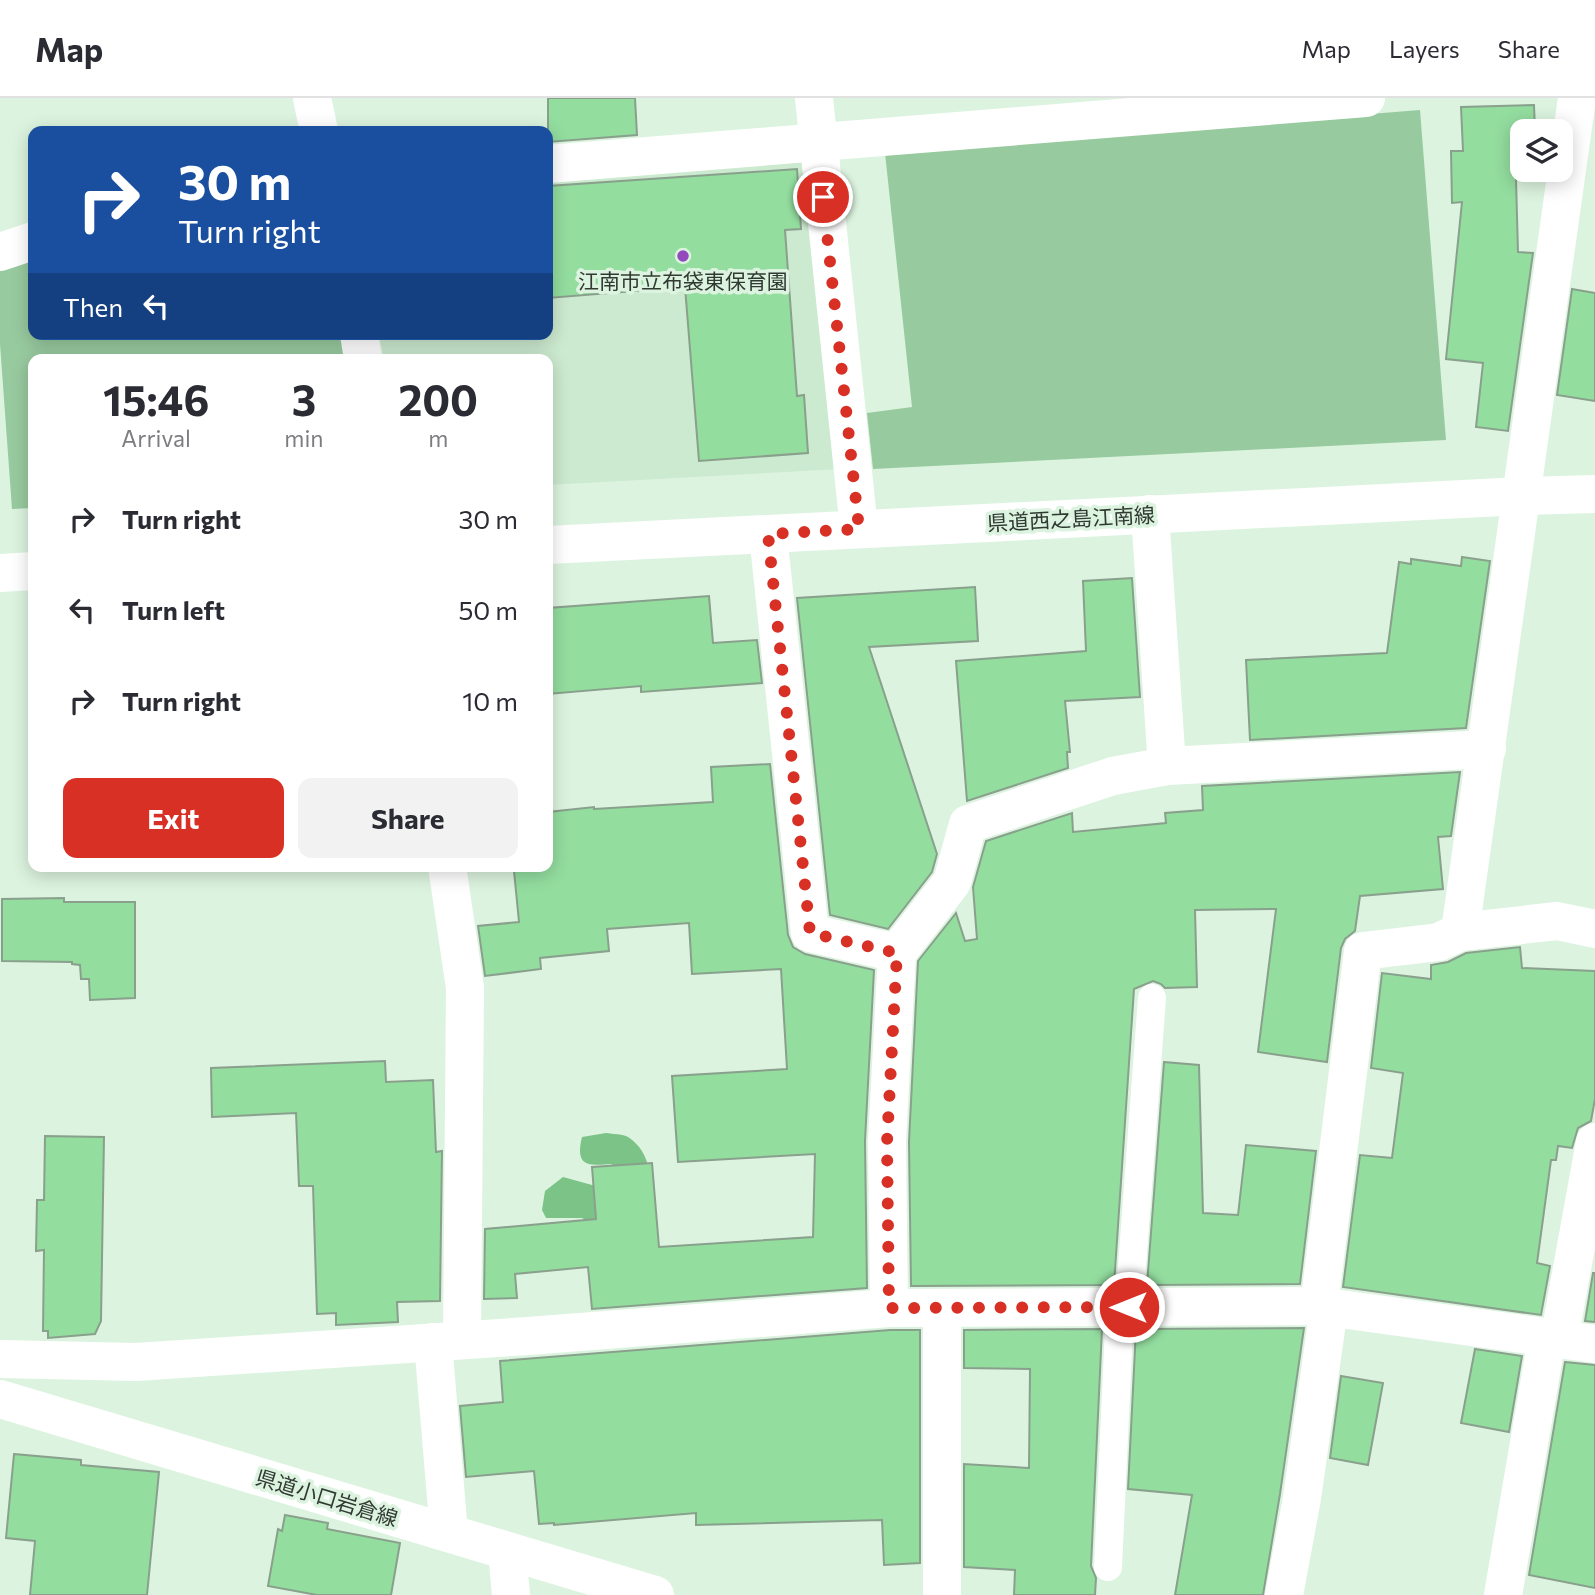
<!DOCTYPE html>
<html lang="en">
<head>
<meta charset="utf-8">
<style>
  body { margin:0; font-family:Commissioner,"Noto Sans JP",sans-serif; background:#f2f2f3; color:#2b2b33; height:100vh; display:flex; flex-direction:column; font-size:26px; white-space:nowrap }
  * { box-sizing:border-box; margin:0 }
  p { font-size:23px; color:#7c7c81 }
  .icon { flex:none; width:38px; height:38px; fill:none; stroke:currentColor; stroke-width:2; stroke-linecap:round; stroke-linejoin:round }
  .map { position:relative; flex:1; overflow:hidden }
  .drawer { position:absolute; left:28px; top:256px; width:525px; height:518px; display:flex; flex-direction:column; background:#fff; border-radius:14px; box-shadow:0 4px 18px #0003 }
  .drawer>* { flex:none }
  .banner { position:absolute; left:28px; top:28px; width:525px; height:214px; border-radius:14px; box-shadow:0 4px 18px #0003; background:#1a4fa0; color:#fff; overflow:hidden }
  .buttons { position:absolute; left:1510px; top:21px; display:grid; gap:14px }
  .buttons a { display:grid; place-items:center; width:63px; height:63px; border-radius:14px; background:#fff; box-shadow:0 4px 18px #0003; font-size:35px }
  .pin { position:absolute; display:grid; place-items:center; width:60px; height:60px; color:#fff; margin:-30px; border:4px solid #fff; border-radius:50%; box-shadow:0 2px 7px #0007 }
  .me { position:absolute; width:77px; margin:-38px; rotate:270deg; stroke-linejoin:round; filter:drop-shadow(0 0 5px #0008) }
  .turn { display:flex; align-items:center; gap:24px; height:147px; padding:0 35px; font-size:32px }
  .turn .icon { width:91px; height:91px; stroke-width:2.5 }
  .turn b { display:block; font-size:49px; line-height:60px }
  .then { display:flex; align-items:center; height:66px; padding:0 35px; background:#0003; gap:14px; font-size:26px }
  .eta { display:flex; justify-content:space-evenly; align-items:center; height:119px; text-align:center }
  .eta b { font-size:42px; font-weight:700; line-height:49px }
  .action { display:flex; gap:14px; margin-top:auto; padding:14px 35px }
  .action a { flex:1; height:80px; border-radius:14px; background:#d93025; color:#fff; font-size:28px; font-weight:700; line-height:80px; text-align:center }
  .action a+a { background:#f2f2f3; color:#2b2b33 }
  ul { padding:0; list-style:none }
  li { display:flex; align-items:center; gap:21px; height:91px; padding:0 35px }
  li div { flex:1 }
  li b { display:block; font-size:26px }
  li em { font-style:normal }
  header { display:flex; align-items:center; gap:42px; box-sizing:border-box; height:98px; padding:0 35px; background:#fff; border-bottom:2px solid #e1e1e2 }
  header strong { font-size:33px }
  nav { display:flex; gap:38px; margin-inline-start:auto; font-size:24px }
  .map>svg:first-child { display:block }
</style>
</head>
<body>
<header>
<strong>Map</strong>
<nav><a>Map</a><a>Layers</a><a>Share</a></nav>
</header>
<div class="map">
<svg width="1595" height="1497" viewBox="0 0 1595 1497">
  <rect width="100%" height="100%" fill="#dcf4df"/>
  <path fill="#cceacf" d="M797 60 808 72 842 371 548 387V261H384L379 236H548V81Z"/>
  <g fill="#98ca9f">
    <path d="M1420 12 1446 342 873 371 867 315 912 309 885 55Z"/>
    <path d="M33 153V236H342L346 260 33 261V410L12 411 0 246V163Z"/>
  </g>
  <path fill="#7bc387" d="M606 1035C613 1036 623 1036 628 1039 652 1054 652 1086 654 1111L589 1124 582 1120H546L542 1112 545 1093 563 1079 592 1087 612 1085 614 1068 611 1066C587 1068 575 1068 582 1039Z"/>
  <g fill="#93dd9f" stroke="#89a08c" stroke-width="2">
    <path d="M548 0H635L637 37 548 44Z"/>
    <path d="M1534 7 1535 33H1522V72H1536V81H1516L1518 154 1533 155 1508 333 1476 329 1483 265 1446 261 1462 104 1452 105 1451 53H1463L1461 9Z"/>
    <path d="M797 71 801 131 785 132 797 298 804 297 808 355 699 363 685 189 548 200V88Z"/>
    <path d="M1572 191 1595 195V303L1557 297Z"/>
    <path d="M1462 459 1490 463 1466 630 1250 642 1246 562 1387 555 1399 464 1411 466V461L1461 468Z"/>
    <path d="M1132 480 1140 599 1065 603 1070 654H1067L1068 670 967 703 956 563 1086 553 1083 483Z"/>
    <path d="M975 489 978 543 869 549 937 756 932 774 888 831 830 817 797 500Z"/>
    <path d="M709 498 713 545 757 542 762 585 641 594V588L548 596V510Z"/>
    <path d="M770 666 788 837 793 849 805 856 874 872 865 1043 867 1190 592 1211 588 1169 515 1176 517 1200 484 1201 485 1131 596 1121 592 1069 652 1065 659 1149 813 1139 815 1056 678 1064 672 978 787 971 781 871 692 876 689 825 607 831 609 853 540 860 541 871 485 878 478 828 519 824 514 773 523 772 522 768H548V714L594 709V711L713 704 711 669Z"/>
    <path d="M1460 674 1451 738 1438 739 1443 791 1360 798 1355 833 1345 841 1341 850 1327 964 1258 954 1276 811 1195 812 1197 889 1165 890 1161 886 1153 883 1134 891 1114 1187 911 1188 909 1044 918 863 956 815 965 843 977 841 973 789 986 743 1072 715 1073 734 1166 725 1165 715 1203 712 1202 688Z"/>
    <path d="M64 800V804H135V900L90 902 89 881H81L80 867 72 866V864L2 863V801Z"/>
    <path d="M1520 849 1522 870 1595 873V1001L1591 1023 1578 1030 1572 1050 1558 1048 1556 1062H1551L1537 1165 1550 1168 1541 1217 1343 1189 1360 1057 1392 1060 1403 975 1371 970 1382 875 1431 881V867L1448 864 1466 855Z"/>
    <path d="M385 963 386 984 433 982 436 1054 442 1053 440 1203 397 1204 398 1224 336 1227V1215L317 1216 313 1088H299L296 1015 212 1019 211 970Z"/>
    <path d="M1164 964 1199 967 1203 1115 1238 1117 1246 1047 1316 1053 1300 1186 1147 1187Z"/>
    <path d="M45 1038 104 1039 101 1223 95 1236 48 1240V1233H43L44 1152 36 1153 37 1102H44Z"/>
    <path d="M1593 1175H1595V1224L1585 1223Z"/>
    <path d="M1304 1230 1280 1396 1263 1497H1175L1192 1397 1128 1391 1136 1231Z"/>
    <path d="M1102 1231 1091 1468 1096 1480 1095 1497H1014L1015 1472 964 1469V1366L1029 1370 1030 1271 964 1270V1232Z"/>
    <path d="M890 1232H920V1465L884 1467 882 1422 696 1427V1415L554 1427V1425L539 1426 534 1373 466 1379 460 1308 503 1304 500 1263Z"/>
    <path d="M1475 1251 1522 1258 1509 1334 1461 1325Z"/>
    <path d="M1565 1264 1595 1267V1490L1529 1477Z"/>
    <path d="M1341 1278 1383 1285 1368 1367 1330 1360Z"/>
    <path d="M14 1356 81 1362V1367L159 1374 147 1497H30L35 1443 6 1440Z"/>
    <path d="M285 1417 328 1425 327 1431 400 1445 391 1497H317L268 1488 278 1431 282 1433Z"/>
  </g>
  <g fill="none" stroke-linecap="round" stroke-linejoin="round">
    <g stroke="#fff" stroke-width="28">
      <path d="M1129 1209 1152 900"/>
      <path d="M1108 1469 1120 1209"/>
    </g>
    <g stroke="#fff" stroke-width="38">
      <path d="M312 0 319 33"/>
      <path d="M814 0 859 431"/>
      <path d="M1577 0 1460 834 1557 823 1595 831"/>
      <path d="M548 66 1366 0"/>
      <path d="M0 154 33 143"/>
      <path d="M359 236 363 261"/>
      <path d="M1150 416 1167 668"/>
      <path d="M768 436 810 835 897 855"/>
      <path d="M447 768 465 890 462 1242"/>
      <path d="M1319 1208 1363 853 1439 844 1460 834"/>
      <path d="M889 1210 887 1044 897 855 952 784 968 726 1113 678 1167 668 1487 651"/>
      <path d="M1559 1242 1595 1044"/>
      <path d="M433 1244 449 1435"/>
      <path d="M0 1261 136 1264 528 1238 889 1210 1319 1208 1595 1246"/>
      <path d="M507 1453 511 1497"/>
      <path d="M942 1497V1210"/>
      <path d="M1284 1497 1302 1400 1329 1210"/>
      <path d="M1503 1497 1547 1240"/>
    </g>
    <g stroke="#fff" stroke-width="38">
      <path d="M548 447 1522 398 1595 396"/>
      <path d="M0 475 33 473"/>
      <path d="M0 1301 655 1497"/>
    </g>
  </g>
  <g fill="none" stroke-linecap="round" stroke-linejoin="round">
    <path stroke="#d93025" stroke-width="12" stroke-dasharray="0 21.6" d="M823 99 859 431 768 436 810 835 897 855 887 1044 889 1210 1129 1209"/>
  </g>
  <circle fill="#924abd" stroke="#dcf4df" stroke-width="2.5" cx="683" cy="158" r="7"/>
  <g text-anchor="middle" dominant-baseline="central" stroke-width="7" stroke-linejoin="round" paint-order="stroke">
    <g font-size="21" fill="#313a32" stroke="#dcf4df">
      <text x="683" y="182">江南市立布袋東保育園</text>
    </g>
    <g font-size="21" fill="#313a32" stroke="#dcf4df">
      <text transform="translate(1071 420) rotate(-3)">県道西之島江南線</text>
      <text transform="translate(327 1399) rotate(17)">県道小口岩倉線</text>
    </g>
  </g>
</svg>
<div class="buttons">
<a><svg class="icon" aria-label="layers" viewBox="0 0 24 24"><path d="M12 4l9 5-9 5-9-5zM3 14l9 5 9-5"/></svg></a>
</div>
<div class="pin" style="left:823px;top:99px;background:#d93025"><svg class="icon" aria-label="arrive" viewBox="0 0 24 24"><path d="M6 21V4h12l-3 4 3 4H6"/></svg></div>
<svg class="me" style="left:1129px;top:1209px" viewBox="-20 -20 40 40"><circle r="17" fill="#d93025" stroke="#fff" stroke-width="3"/><path d="M0-11L8 9 0 5-8 9z" fill="#fff"/></svg>
<div class="banner">
<div class="turn"><svg class="icon" aria-label="right" viewBox="0 0 24 24"><path d="M7 20v-9h11M14 6l5 5-5 5"/></svg><div><b>30 m</b>Turn right</div></div>
<div class="then">Then<svg class="icon" aria-label="left" viewBox="0 0 24 24"><path d="M17 20v-9H6M10 6l-5 5 5 5"/></svg></div>
</div>
<section class="drawer">
<div class="eta">
<div><b>15:46</b><p>Arrival</p></div>
<div><b>3</b><p>min</p></div>
<div><b>200</b><p>m</p></div>
</div>
<ul>
<li><svg class="icon" aria-label="right" viewBox="0 0 24 24"><path d="M7 20v-9h11M14 6l5 5-5 5"/></svg><div><b>Turn right</b></div><em>30 m</em></li>
<li><svg class="icon" aria-label="left" viewBox="0 0 24 24"><path d="M17 20v-9H6M10 6l-5 5 5 5"/></svg><div><b>Turn left</b></div><em>50 m</em></li>
<li><svg class="icon" aria-label="right" viewBox="0 0 24 24"><path d="M7 20v-9h11M14 6l5 5-5 5"/></svg><div><b>Turn right</b></div><em>10 m</em></li>
</ul>
<div class="action"><a>Exit</a><a>Share</a></div>
</section>
</div>
</body>
</html>
